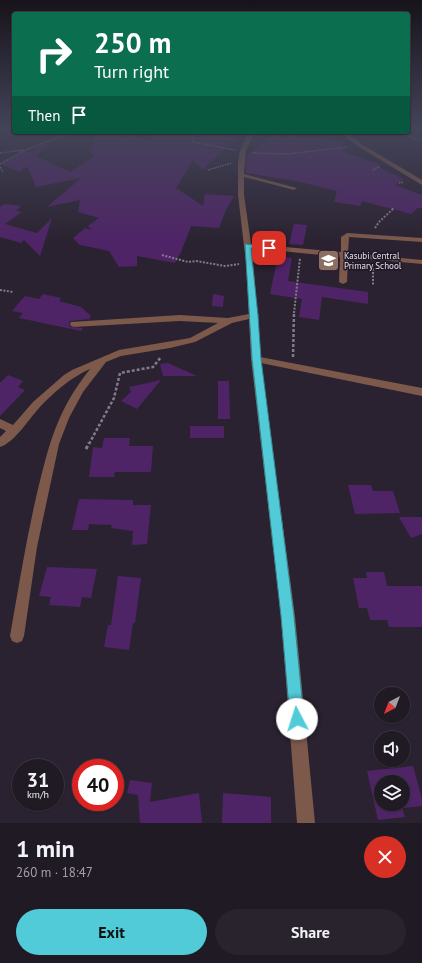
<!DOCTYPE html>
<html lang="en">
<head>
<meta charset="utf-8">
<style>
  body { margin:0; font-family:"PT Sans",sans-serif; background:#28232c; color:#f1f3f6; height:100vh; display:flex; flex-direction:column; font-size:15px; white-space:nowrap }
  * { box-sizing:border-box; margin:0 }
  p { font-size:13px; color:#a2a1a6 }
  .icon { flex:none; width:22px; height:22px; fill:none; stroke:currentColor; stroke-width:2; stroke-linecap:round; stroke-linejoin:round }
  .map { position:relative; height:823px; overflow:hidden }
  .panel { display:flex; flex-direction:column; background:#201a24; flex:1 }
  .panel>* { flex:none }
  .hud { position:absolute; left:12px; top:12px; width:398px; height:122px; border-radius:4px; box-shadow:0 1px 3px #0004,0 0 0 1px #3d3841; background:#0b6e4f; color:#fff; overflow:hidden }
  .needle { width:26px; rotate:222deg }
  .fabs { position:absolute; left:374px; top:687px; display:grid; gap:8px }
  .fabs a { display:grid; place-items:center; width:36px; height:36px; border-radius:50%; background:#201a24; box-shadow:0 1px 3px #0004,0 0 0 1px #3d3841; font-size:20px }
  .speed { position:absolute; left:12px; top:759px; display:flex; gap:8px; font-size:20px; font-weight:700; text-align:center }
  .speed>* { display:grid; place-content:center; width:52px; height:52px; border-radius:50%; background:#201a24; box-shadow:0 1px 3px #0004,0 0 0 1px #3d3841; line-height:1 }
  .speed small { font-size:10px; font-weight:400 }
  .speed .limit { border:6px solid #d22; background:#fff; color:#111 }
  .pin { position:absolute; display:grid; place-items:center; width:34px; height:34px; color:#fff; margin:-17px; border-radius:8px; box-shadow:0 2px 6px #0006 }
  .me { position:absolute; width:44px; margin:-22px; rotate:355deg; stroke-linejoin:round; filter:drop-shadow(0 0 3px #0008) }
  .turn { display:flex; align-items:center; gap:14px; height:84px; padding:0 16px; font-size:18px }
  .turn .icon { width:52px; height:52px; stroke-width:2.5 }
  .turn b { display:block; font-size:28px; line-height:34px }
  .then { display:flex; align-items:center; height:38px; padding:0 16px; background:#0003; gap:8px; font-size:15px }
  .round { display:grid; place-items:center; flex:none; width:42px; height:42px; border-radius:21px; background:#28232c }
  .head { display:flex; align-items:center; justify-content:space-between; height:68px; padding:0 16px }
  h1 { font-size:24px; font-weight:700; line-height:30px }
  .primary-button { display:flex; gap:8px; margin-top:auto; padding:8px 16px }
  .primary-button a { flex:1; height:46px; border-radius:24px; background:#52cbd9; color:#111; font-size:16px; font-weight:700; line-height:46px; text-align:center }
  .primary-button a+a { background:#28232c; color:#f1f3f6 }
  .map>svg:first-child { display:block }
</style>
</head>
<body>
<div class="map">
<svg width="422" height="823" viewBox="0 0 422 823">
  <rect width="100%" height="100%" fill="#2a2230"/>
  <g fill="#4f2467">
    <path d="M96 132H121L126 137 134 134 151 141V132H242L203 170 193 160 176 188 203 206 205 194 234 196 225 212 219 228 191 226 181 252 175 263 137 256V266L119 267 109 251 80 245 73 238 85 228 92 230 88 226 99 218 78 212 80 200 47 207 81 178 36 187 27 166 20 172 1 164 22 154 20 149 28 152 48 143 49 144 36 156 70 172 94 156 91 153Z"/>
    <path d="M292 134 308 139 310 137 341 142 340 145H344L342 151 379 164 377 166 404 179 395 185 422 195V208H418L411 214 362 201 360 206 334 202 337 191 296 181 246 173 247 156 271 135 285 137Z"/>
    <path d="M5 204 21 206 16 211 22 212 5 224 37 233 52 218 40 256 24 240 21 243 0 237V207Z"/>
    <path d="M294 224 307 225 303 245 289 244Z"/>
    <path d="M278 256 292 258 288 281 368 292V304L322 297 319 320 299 317 302 299 270 294Z"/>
    <path d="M43 294 61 298 59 301 81 307 91 316 89 319 70 321 69 325 71 327 83 328 81 331 19 318 23 313 12 311 25 296 39 299Z"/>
    <path d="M213 294 224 296 223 307 212 306Z"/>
    <path d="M168 363 197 376H163L160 364Z"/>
    <path d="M8 375 23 381 18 387 25 390 0 416V383Z"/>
    <path d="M161 380 137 409 121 401 131 392 129 387Z"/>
    <path d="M218 381H229L230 419H218Z"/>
    <rect x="190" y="426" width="34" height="12"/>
    <path d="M104 438H130L129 446H153L151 472H115L114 477H89L93 447 102 448Z"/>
    <path d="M348 485H371L373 491H393L400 513 355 514Z"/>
    <path d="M79 499 133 500V505H151L147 544 132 545 133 531 111 528 112 525 89 524 88 530H72Z"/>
    <path d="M399 517H422V534L411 538Z"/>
    <path d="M47 567 97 569 91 598 82 597 80 607 49 605 51 597 39 596Z"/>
    <path d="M366 572H384L387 586H422V627H389L387 620H370L367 608H359L353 578H367Z"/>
    <path d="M118 576 141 578 135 623H133L129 650 104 647 108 625H111Z"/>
    <path d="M413 766 422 799V806L403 808V782H381V804H401L405 817 378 820 367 771Z"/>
    <path d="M130 780 152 783 150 802 199 793 202 823H140L138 795 127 793Z"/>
    <path d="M223 793 271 797V823H222Z"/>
  </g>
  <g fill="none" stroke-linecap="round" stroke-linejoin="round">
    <g stroke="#837c88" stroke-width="1.5" stroke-dasharray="1.5 1" stroke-linecap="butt">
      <path d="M62 132 68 134 106 132"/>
      <path d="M124 132 137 134"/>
      <path d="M189 132 193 136V142L235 150"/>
      <path d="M396 132 422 141"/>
      <path d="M0 153 25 150"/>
      <path d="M252 153 288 154 347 147"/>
      <path d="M0 164 28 149 68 134"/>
      <path d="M0 167 3 172"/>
      <path d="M208 170 232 163"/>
      <path d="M373 170 380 166"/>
      <path d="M399 183 404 182"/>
      <path d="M392 209 394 208"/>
    </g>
    <g stroke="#837c88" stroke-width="2" stroke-dasharray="2 1.5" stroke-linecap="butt">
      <path d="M375 228 379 222 394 208"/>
      <path d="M162 255 188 262 196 261 225 266 239 264"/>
      <path d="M373 265V285"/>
      <path d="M0 290 13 292"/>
      <path d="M294 313 300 258"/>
    </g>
    <g stroke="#837c88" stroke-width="2.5" stroke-dasharray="3 2" stroke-linecap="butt">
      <path d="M293 357 294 312"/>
      <path d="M89 444 114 398 120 373 153 367 161 357"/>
    </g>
    <path stroke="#837c88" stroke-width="3" stroke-dasharray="3.5 2.5" stroke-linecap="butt" d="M86 449 89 443"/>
    <g fill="#7c594a" fill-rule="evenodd">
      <path d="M248 132H254L246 151 244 174 297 188 294 190 244 177V195L251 244 341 252V237L347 233 422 238V242L349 237 348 253 422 260V264L348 257 347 282 343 284 339 282 340 257 252 248 257 313 259 315 258 317 260 357 422 388V396L261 363 295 616 315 823H297L281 616 251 359 249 319 232 323 195 342 170 348 121 356 106 362 83 392 69 418 59 444 37 547 24 636 22 641 17 643 12 641 10 636C18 591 25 546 35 502 48 448 55 413 90 369 70 378 54 392 39 408 29 419 14 443 0 447V437L6 431 0 428V419L13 425 33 402 64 375 72 370 119 350 190 338 218 323 180 321 74 327 71 326 70 324 71 322 180 315 228 318 249 314 246 263 238 195V162L240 151Z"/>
      <path d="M339 132H345L363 145 422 180V185L359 147Z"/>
    </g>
  </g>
  <linearGradient id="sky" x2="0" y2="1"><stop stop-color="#17131a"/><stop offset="0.53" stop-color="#444459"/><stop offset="1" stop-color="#444459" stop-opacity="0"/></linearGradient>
  <rect width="422" height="243" fill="url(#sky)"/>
  <path fill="#52cbd9" stroke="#35848d" d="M245 244 269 246 272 248 269 249 251 248 258 316 261 359 294 616 304 719 302 724 297 726 292 724 290 719 281 616 252 359Z"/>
  <defs>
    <symbol id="school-square" viewBox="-11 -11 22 22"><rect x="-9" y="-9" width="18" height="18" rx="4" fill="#8d6e63" stroke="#201826"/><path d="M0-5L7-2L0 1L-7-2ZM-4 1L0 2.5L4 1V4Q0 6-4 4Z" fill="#fff"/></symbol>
  </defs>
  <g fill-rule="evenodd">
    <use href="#school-square" x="316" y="248" width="25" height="25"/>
  </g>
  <g text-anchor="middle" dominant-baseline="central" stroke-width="3" stroke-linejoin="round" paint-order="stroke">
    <g font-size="9" fill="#e8e3ec" stroke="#201826" text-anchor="start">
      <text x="344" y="255">Kasubi Central<tspan x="344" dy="10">Primary School</tspan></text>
    </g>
  </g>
</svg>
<div class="fabs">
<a><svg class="needle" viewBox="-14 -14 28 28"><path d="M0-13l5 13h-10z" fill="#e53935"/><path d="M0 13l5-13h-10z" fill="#a2a1a6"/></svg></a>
<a><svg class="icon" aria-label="sound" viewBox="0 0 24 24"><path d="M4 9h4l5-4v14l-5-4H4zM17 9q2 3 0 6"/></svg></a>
<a><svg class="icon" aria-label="layers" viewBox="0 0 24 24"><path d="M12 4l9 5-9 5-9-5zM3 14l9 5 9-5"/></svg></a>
</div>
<div class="speed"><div>31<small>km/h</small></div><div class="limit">40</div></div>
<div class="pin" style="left:269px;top:248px;background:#d93025"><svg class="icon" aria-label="arrive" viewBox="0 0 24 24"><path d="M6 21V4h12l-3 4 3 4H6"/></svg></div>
<svg class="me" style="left:297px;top:719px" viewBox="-20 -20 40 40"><circle r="19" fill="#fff"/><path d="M0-13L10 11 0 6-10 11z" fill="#52cbd9"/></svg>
<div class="hud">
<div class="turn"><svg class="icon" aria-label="right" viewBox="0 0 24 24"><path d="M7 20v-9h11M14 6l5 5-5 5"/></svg><div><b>250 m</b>Turn right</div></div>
<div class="then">Then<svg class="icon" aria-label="arrive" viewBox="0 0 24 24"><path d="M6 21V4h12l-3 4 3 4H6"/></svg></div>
</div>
</div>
<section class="panel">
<div class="head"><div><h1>1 min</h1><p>260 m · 18:47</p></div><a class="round" style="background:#d93025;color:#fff"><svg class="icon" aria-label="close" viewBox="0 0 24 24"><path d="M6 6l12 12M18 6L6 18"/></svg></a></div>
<div class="primary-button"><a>Exit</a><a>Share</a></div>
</section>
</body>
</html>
